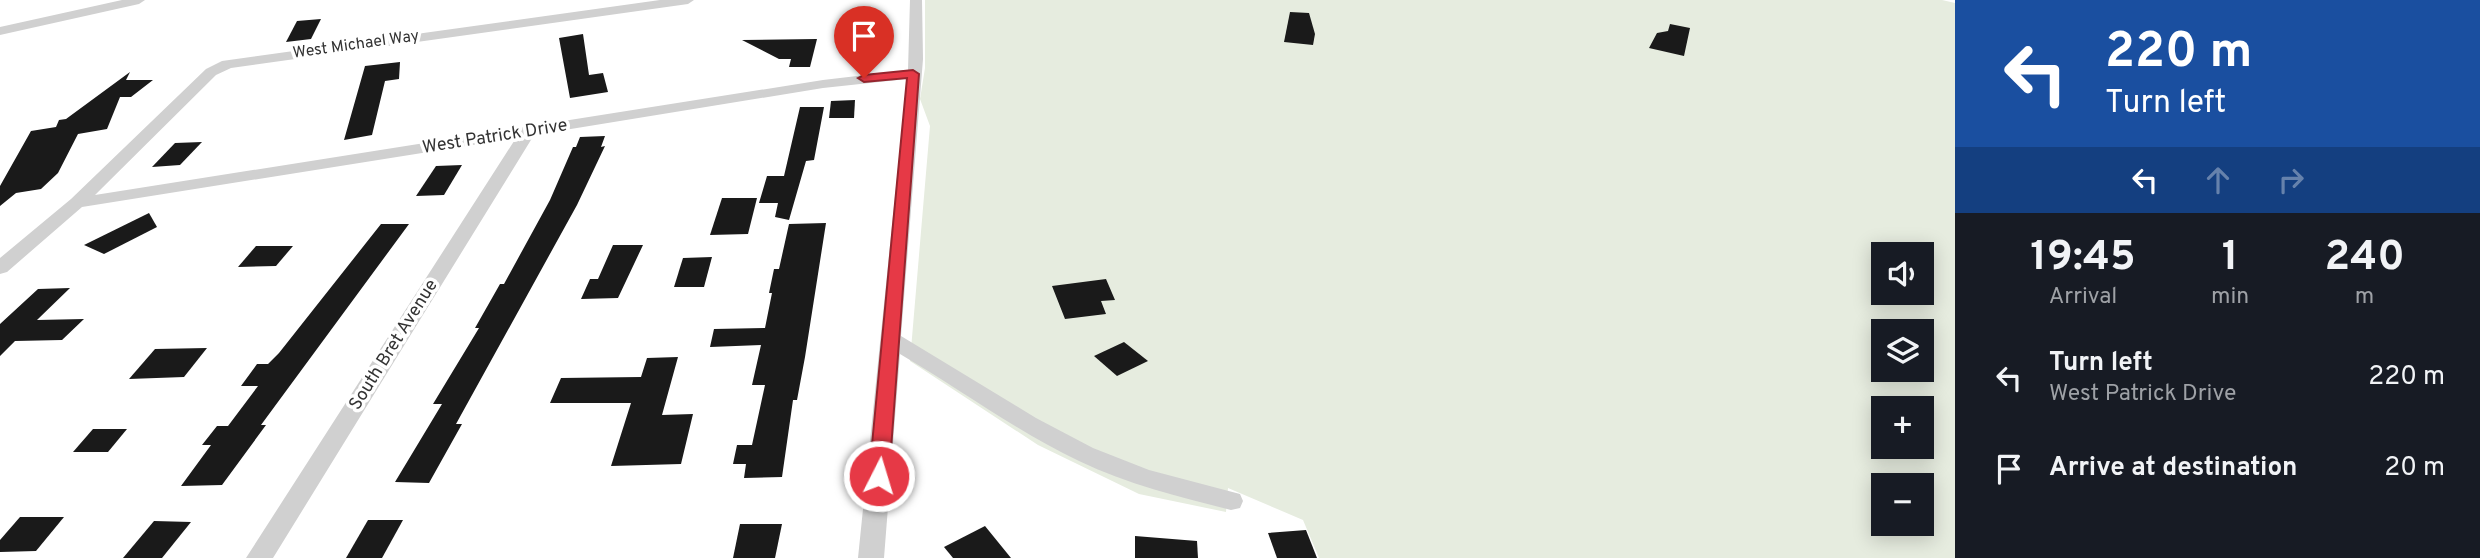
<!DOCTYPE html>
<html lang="en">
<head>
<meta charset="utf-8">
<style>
  body { margin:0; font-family:Overpass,sans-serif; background:#20242c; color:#f1f3f6; height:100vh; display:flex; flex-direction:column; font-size:26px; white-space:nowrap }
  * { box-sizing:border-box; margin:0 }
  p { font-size:23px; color:#9ea1a6 }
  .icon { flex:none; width:38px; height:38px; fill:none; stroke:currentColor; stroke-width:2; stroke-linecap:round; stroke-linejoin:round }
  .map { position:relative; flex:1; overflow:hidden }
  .sheet { display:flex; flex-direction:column; background:#171b24; width:525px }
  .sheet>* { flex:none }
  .banner { background:#1a4fa0; color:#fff; overflow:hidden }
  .tools { position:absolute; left:1871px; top:242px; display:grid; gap:14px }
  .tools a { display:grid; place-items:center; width:63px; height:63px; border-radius:0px; background:#171b24; box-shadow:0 4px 18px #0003; font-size:35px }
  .pin { position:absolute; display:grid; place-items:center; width:60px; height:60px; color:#fff; margin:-72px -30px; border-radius:50% 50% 50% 0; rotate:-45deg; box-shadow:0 0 7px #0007 }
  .pin .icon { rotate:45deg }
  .me { position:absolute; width:77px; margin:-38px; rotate:5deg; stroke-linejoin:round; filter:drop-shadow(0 0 5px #0008) }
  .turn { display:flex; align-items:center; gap:24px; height:147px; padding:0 35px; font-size:32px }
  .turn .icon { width:91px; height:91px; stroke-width:2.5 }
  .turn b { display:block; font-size:49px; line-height:60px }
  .lanes { display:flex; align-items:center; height:66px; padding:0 35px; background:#0003; justify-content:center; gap:35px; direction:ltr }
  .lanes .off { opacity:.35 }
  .eta { display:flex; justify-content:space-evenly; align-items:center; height:119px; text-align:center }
  .eta b { font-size:42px; font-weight:700; line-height:49px }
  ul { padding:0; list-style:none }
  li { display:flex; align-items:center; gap:21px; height:91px; padding:0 35px }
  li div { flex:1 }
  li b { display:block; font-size:26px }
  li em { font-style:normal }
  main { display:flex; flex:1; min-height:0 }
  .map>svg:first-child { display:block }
</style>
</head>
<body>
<main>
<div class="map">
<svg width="1955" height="558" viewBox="0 0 1955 558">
  <rect width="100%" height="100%" fill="#fff"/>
  <path fill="#e6ecdf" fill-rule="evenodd" d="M925 0H1942L1955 3V558H1319L1303 520 1228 488 1226 512 1139 494 1038 445 910 361 930 126 920 99 925 68ZM1883 254H1922V292H1883ZM1883 331H1922V369H1883ZM1883 408H1922V446H1883ZM1883 485H1922V523H1883Z"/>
  <g fill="#1a1a1a">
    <path d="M1290 12 1309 13 1315 34 1313 45 1284 42Z"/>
    <path d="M321 19 311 39 286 42 297 21Z"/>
    <path d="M1670 24 1690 28 1684 56 1649 48 1657 33 1668 31Z"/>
    <path d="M583 34 589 75 603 73 608 92 570 98 559 38Z"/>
    <path d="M817 39 810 67H789L791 59H779L742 40Z"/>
    <path d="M400 62 399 79 385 81 372 135 344 140 365 66Z"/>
    <path d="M130 72 126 80H153L131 97H120L107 129 78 134 58 173 41 189 16 193 0 206V186L31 131 56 127 59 120 66 119Z"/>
    <path d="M855 100 854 118H829L831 101Z"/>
    <path d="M800 107H824L814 160 806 161 789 220 775 217 778 203H759L767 176H784Z"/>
    <path d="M605 136 601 147 605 146 577 205 456 424H462L429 483 395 482 442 404H433L479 328H475L500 284H504L550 200 573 147H576L580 137Z"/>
    <path d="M202 142 180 165 152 167 175 143Z"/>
    <path d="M462 165 444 195 416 196 436 166Z"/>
    <path d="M722 198H757L748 234 710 235Z"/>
    <path d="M149 213 157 227 104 254 84 245Z"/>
    <path d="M826 223 805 357 797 400H793L782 477 744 478 746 464H733L737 445H752L765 385H752L761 345 710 347 714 329 765 328 772 293H769L774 269H779L789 224Z"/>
    <path d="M381 224H409L261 425H266L222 485 181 486 211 445H202L217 426H228L258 386H241L257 364H268L279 353Z"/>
    <path d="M613 245H643L618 298 581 299 590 279H598Z"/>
    <path d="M256 246H293L276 266 238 267Z"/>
    <path d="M712 257 704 287H674L683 258Z"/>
    <path d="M1106 279 1115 300 1101 301 1106 314 1065 319 1052 286Z"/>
    <path d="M70 288 37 320 84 319 62 340 15 341 0 356V324L38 289Z"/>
    <path d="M1124 342 1148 361 1117 376 1094 356Z"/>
    <path d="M207 348 184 377 129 379 155 349Z"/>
    <path d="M678 357 662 415 693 414 681 464 611 466 631 403H550L561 378 641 377 647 358Z"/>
    <path d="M93 429H127L108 452H73Z"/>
    <path d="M20 517H64L36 551 0 552V540Z"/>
    <path d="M368 520H403L382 558H346Z"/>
    <path d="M154 521 191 522 162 558H123Z"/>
    <path d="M740 524H782L775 558H733Z"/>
    <path d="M985 526 1011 558H953L944 547Z"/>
    <path d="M1306 530 1317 558H1277L1268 533Z"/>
    <path d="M1135 536 1197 541 1198 558H1135Z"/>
  </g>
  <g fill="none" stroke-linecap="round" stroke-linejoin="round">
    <g fill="#d0d0d0" fill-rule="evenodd">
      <path d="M122 0H145L139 4 0 35V27Z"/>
      <path d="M660 0H694L688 4 231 68 216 75 95 195 823 80 908 70 910 0H922L923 59 901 336 1036 418 1093 448 1149 470 1240 494 1243 501 1240 508 1231 510C1179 497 1127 484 1079 461 1016 431 960 389 900 354L884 558H858L907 79 823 88 534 135 273 558H246L516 138 82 207 7 272 0 274V258L71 199 206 69 222 61Z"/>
    </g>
  </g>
  <path fill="#e63946" stroke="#96252e" stroke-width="2" d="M913 70 919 74 889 476 886 482 879 484 872 482 869 476 907 78 864 82 858 78 864 75Z"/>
  <g text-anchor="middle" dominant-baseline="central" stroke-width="7" stroke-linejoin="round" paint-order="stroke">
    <g font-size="16" fill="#333" stroke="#fff">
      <text transform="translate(356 45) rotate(-8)">West Michael Way</text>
    </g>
    <g font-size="18" fill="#333" stroke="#fff">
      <text transform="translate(495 137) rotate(-9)">West Patrick Drive</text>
      <text transform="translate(394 345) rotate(-58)">South Bret Avenue</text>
    </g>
  </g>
</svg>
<div class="tools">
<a><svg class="icon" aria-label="sound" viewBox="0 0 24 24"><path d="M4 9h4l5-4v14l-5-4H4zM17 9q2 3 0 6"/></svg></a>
<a><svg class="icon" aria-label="layers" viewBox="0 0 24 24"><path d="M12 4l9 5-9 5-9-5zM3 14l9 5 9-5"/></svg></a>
<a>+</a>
<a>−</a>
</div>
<div class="pin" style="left:864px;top:78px;background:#d93025"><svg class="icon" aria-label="arrive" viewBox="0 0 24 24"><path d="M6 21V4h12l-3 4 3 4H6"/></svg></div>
<svg class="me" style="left:879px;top:476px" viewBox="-20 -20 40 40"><circle r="17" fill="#e63946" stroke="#fff" stroke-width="3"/><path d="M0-11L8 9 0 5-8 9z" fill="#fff"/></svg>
</div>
<section class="sheet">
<div class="banner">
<div class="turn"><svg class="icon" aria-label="left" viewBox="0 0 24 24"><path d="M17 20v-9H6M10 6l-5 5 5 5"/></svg><div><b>220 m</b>Turn left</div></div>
<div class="lanes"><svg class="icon" aria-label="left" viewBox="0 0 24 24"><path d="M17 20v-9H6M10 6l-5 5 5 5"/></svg><svg class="icon off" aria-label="ahead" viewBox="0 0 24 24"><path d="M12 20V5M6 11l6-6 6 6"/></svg><svg class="icon off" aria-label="right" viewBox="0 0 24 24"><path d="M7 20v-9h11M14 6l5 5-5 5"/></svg></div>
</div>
<div class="eta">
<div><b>19:45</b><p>Arrival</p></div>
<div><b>1</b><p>min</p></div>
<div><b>240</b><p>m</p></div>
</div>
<ul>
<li><svg class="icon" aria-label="left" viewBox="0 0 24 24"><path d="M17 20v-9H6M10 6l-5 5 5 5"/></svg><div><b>Turn left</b><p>West Patrick Drive</p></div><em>220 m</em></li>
<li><svg class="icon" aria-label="arrive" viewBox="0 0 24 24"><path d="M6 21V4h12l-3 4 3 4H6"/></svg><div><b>Arrive at destination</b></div><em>20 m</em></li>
</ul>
</section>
</main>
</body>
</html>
